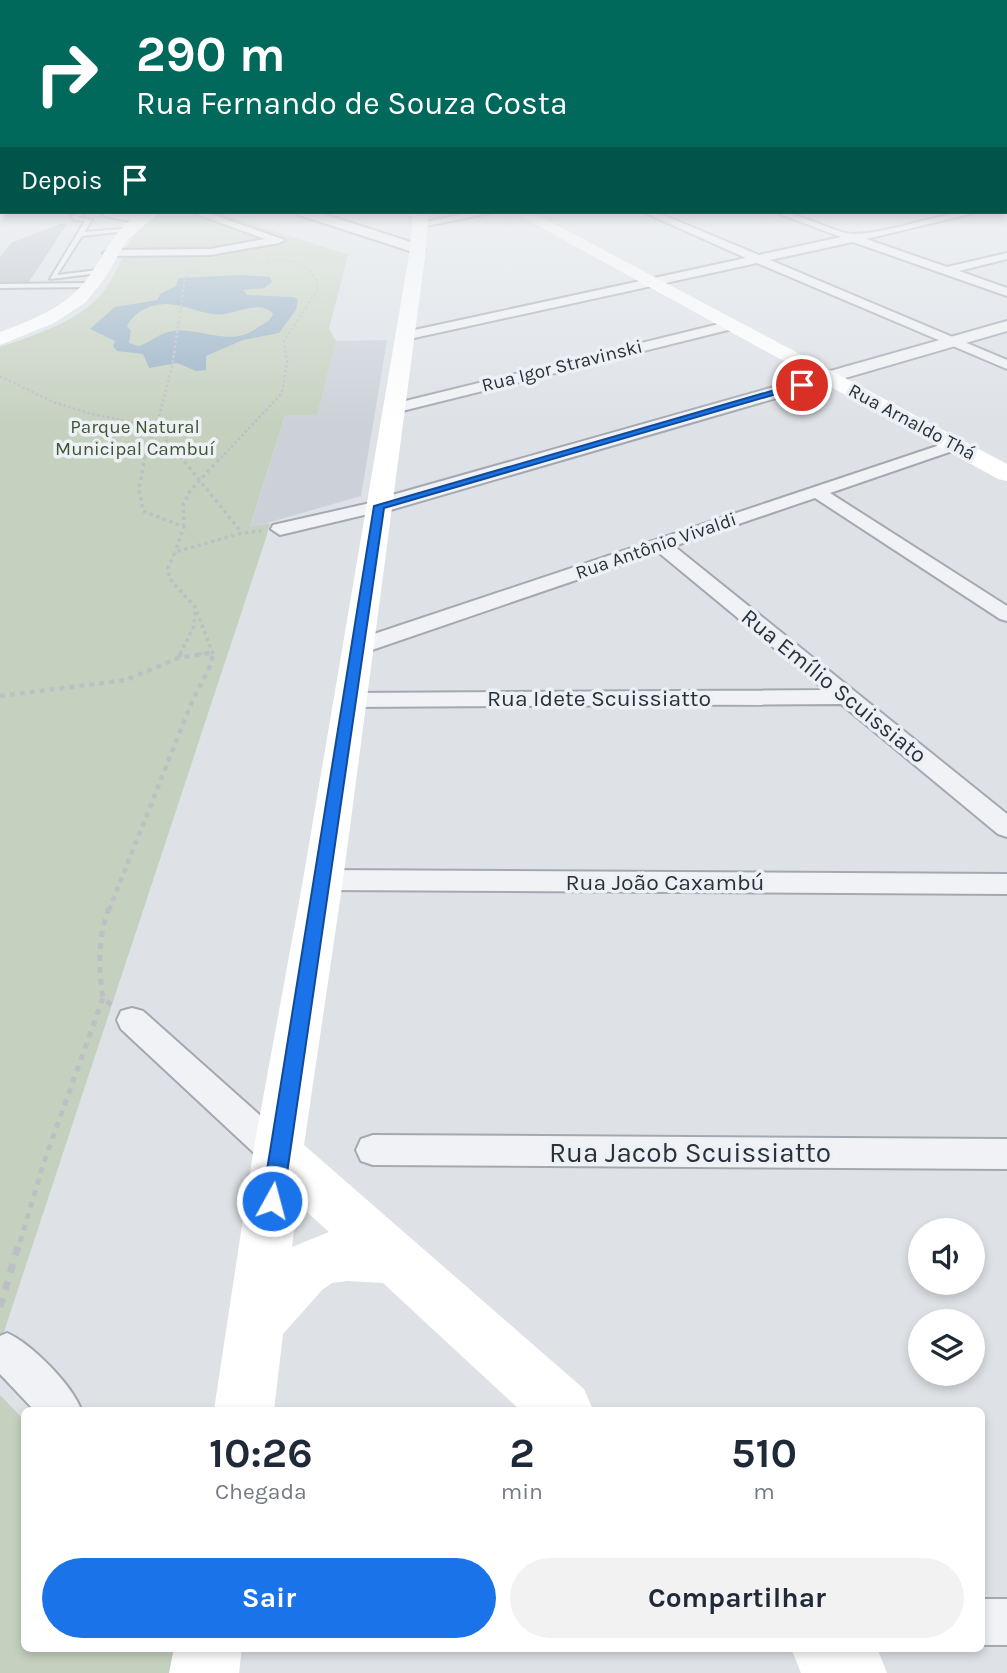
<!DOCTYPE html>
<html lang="pt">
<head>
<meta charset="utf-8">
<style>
  body { margin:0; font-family:Karla,sans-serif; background:#f2f2f3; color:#1f2937; height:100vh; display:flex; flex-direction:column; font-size:26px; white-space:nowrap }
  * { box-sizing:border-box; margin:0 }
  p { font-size:23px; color:#747a83 }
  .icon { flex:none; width:38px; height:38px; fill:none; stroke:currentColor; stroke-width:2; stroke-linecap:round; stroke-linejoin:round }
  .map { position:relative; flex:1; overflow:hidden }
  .side { position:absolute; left:21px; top:1407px; width:964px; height:245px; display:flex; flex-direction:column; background:#fff; border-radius:10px; box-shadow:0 4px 10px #0003 }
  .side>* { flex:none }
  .banner { position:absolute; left:0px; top:0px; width:1008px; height:214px; box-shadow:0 4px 10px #0003; background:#00695c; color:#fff; overflow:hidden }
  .tools { position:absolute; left:908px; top:1218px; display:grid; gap:14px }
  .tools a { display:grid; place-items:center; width:77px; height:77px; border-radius:50%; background:#fff; box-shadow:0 4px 10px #0003; font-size:35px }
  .pin { position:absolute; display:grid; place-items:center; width:60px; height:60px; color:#fff; margin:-30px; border:4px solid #fff; border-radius:50%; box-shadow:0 2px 7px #0007 }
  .me { position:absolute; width:77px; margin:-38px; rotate:7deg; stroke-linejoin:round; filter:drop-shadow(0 0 5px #0008) }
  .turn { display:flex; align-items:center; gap:24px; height:147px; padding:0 21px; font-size:32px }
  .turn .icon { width:91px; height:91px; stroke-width:2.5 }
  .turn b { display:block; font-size:49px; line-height:60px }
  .then { display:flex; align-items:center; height:66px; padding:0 21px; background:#0003; gap:14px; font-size:26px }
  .eta { display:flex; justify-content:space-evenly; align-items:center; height:119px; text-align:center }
  .eta b { font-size:42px; font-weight:700; line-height:49px }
  .button { display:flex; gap:14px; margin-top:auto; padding:14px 21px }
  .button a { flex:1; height:80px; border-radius:42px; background:#1a73e8; color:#fff; font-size:28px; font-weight:700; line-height:80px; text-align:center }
  .button a+a { background:#f2f2f3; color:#1f2937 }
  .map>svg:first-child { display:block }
</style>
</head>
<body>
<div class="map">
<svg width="1007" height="1673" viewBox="0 0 1007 1673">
  <rect width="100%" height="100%" fill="#dee2e7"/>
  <path fill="#ccd1d9" d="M387 340 361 496 250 528 285 415 317 414 336 341Z"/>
  <g fill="#c5d1bf">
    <path d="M163 212H217L348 255 329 329 336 341 317 415H285L250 527 270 523 266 538 0 1344V347C35 335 80 321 103 292 127 262 122 231 163 212Z"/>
    <path d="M0 1395 24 1420V1648L178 1649 174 1673H0Z"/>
  </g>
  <path fill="#99b2c6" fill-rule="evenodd" d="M242 275 270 277 272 282 264 288 243 290 247 295 293 297 298 299 296 310 279 333 243 340 206 356V370L196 371 177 363 149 368 143 354 117 351 113 346 115 341 90 329 115 307 157 300 160 294 176 286 178 278ZM164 304C185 303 205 317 225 314 240 312 262 300 273 314 270 322 264 323 257 328 230 348 202 327 173 331 158 333 152 342 139 346L129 343 131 331 127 326C136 311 146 306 164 304Z"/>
  <path fill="#b5bbc3" d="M60 224H67L29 282H0V257L11 243Z"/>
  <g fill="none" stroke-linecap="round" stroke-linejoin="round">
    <defs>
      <g id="service">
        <path d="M80 212H87L78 217 92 220 84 232 123 229 126 231 82 236 57 275 98 270 100 273 50 279 85 221 74 220 71 216Z"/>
        <path d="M0 284 90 283 93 285 90 287 0 288Z"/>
      </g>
      <g id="minor">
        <path d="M1007 201V208H1006V201Z"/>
        <path d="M191 212H205L285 240 279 243 210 255 109 256 103 253 109 250 210 249 265 239Z"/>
        <path d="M473 212H495L421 227 416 224Z"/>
        <path d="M643 212H656L759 255 841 237 774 212C802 212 836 235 856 234 898 232 936 212 978 212L866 239 947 267 1007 253V259L959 271 1007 288V296L853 242 770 260 1007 360V369L757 263 405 340 398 336 405 332 746 258Z"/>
        <path d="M731 321 738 325 736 328 394 413 386 408 389 405Z"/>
        <path d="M955 440 963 445 961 448 830 493 1007 606V621L1000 619 815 498 674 546 1007 814V837L998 834 841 704 350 707 342 705 339 700 342 695 350 693 825 690 658 552 366 652H350L347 647 350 642Z"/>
        <path d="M379 501 388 506 385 510 280 535 271 529 273 525Z"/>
        <path d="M323 870 1007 874V894L323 890 313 887 309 880 313 873Z"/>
        <path d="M132 1008 143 1011 290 1142 295 1153 290 1164 278 1168 266 1164 121 1029 117 1020 121 1011Z"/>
        <path d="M373 1135 1007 1139V1169L373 1165 361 1161 356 1150 361 1139Z"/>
        <path d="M7 1333C31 1343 73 1386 81 1410H34L0 1374V1336Z"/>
        <rect x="982" y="1599" width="25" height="46"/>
      </g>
      <g id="tertiary">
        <rect x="0" y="194" width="2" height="8"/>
        <path d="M99 212H133L149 217C139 224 107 219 99 212Z"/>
        <path d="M298 212H317L423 246 425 249 423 252H413L299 215Z"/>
        <path d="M1007 321V331L387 511H371L368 506 371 501Z"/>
      </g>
    </defs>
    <use href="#service" stroke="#a4a9b1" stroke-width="4"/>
    <use href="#minor" stroke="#a4a9b1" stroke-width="4"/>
    <use href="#tertiary" stroke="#a4a9b1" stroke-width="4"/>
    <g stroke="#bcc0c5" stroke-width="2" stroke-dasharray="2.5 2.5" stroke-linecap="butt">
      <path d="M262 262C284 257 314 261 318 288L306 307"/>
      <path d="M181 307 185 278 193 268"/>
    </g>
    <g stroke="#bcc0c5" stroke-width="2.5" stroke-dasharray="2.5 2.5" stroke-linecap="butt">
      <path d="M181 306 172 367 156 427 181 458"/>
      <path d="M0 376 53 402 92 414 156 427 144 458"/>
      <path d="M221 458 282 393 287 361 284 341 307 306"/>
    </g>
    <g stroke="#bcc0c5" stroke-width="3.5" stroke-dasharray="3.5 3.5" stroke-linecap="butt">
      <path d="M145 456 139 489 143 511 184 527 175 552"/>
      <path d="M180 456 242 533"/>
      <path d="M184 527 183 505 190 491 222 456"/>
      <path d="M180 654 194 626 195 610"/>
      <path d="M199 654 213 652"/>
      <path d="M213 654 195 607 170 579 168 568 175 552 242 533 261 531"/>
    </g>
    <g stroke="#bcc0c5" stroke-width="4.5" stroke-dasharray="5 5" stroke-linecap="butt">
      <path d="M179 657 181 653"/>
      <path d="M0 696 126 680 178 658 209 653"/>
      <path d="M109 910 191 704 211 664 213 653"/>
    </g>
    <g stroke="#bcc0c5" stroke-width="5" stroke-dasharray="6 6" stroke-linecap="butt">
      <path d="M109 908C98 937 98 967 103 998L111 1005"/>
      <path d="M20 1242 44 1162 103 998"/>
    </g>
    <path stroke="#bcc0c5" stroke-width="7" stroke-dasharray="9 9" stroke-linecap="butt" d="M0 1307 20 1240"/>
    <use href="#service" fill="#f0f2f5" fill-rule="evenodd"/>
    <use href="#minor" fill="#f0f2f5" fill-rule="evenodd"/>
    <use href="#tertiary" fill="#f0f2f5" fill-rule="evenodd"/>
    <g fill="#fff" fill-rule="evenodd">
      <path d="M142 212H160L127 240 105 278 86 302 54 323 0 345V332C30 321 63 308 84 283 104 258 112 229 142 212Z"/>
      <path d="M413 212H429L426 249 343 880 304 1145 584 1389 593 1410H520L383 1283 347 1281 332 1283 322 1290 283 1334 274 1410H214L253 1153 303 880 410 249ZM297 1203 329 1232 292 1247Z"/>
      <path d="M513 212H532L1007 464V481L998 479Z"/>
      <path d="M174 1648H242L239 1673H169Z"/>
      <path d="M791 1648H877L887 1673H801Z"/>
    </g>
  </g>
  <linearGradient id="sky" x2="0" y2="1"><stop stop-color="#88b3da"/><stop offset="0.45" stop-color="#f0f2f4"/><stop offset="1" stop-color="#f0f2f4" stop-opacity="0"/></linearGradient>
  <rect width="1007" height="425" fill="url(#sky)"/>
  <path fill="#1a73e8" stroke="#114b97" stroke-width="2" d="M799 383 807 385 384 508 283 1201 280 1208 272 1210 265 1208 262 1201 374 506Z"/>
  <g text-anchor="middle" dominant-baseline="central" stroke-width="7" stroke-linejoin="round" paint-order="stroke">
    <g font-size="19" fill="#28313d" stroke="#edf1f5">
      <text transform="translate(562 366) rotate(-14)">Rua Igor Stravinski</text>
      <text transform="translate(912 422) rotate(28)">Rua Arnaldo Thá</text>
      <text transform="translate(656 546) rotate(-19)">Rua Antônio Vivaldi</text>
    </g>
    <g font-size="19" fill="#3e5835" stroke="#edf1f5">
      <text x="135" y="427">Parque Natural<tspan x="135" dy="22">Municipal Cambuí</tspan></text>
    </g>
    <g font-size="23" fill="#28313d" stroke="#edf1f5">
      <text transform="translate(834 686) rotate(39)">Rua Emílio Scuissiato</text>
      <text x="599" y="698">Rua Idete Scuissiatto</text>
      <text x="665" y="882">Rua João Caxambú</text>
    </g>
    <g font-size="28" fill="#28313d" stroke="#edf1f5">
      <text x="690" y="1152">Rua Jacob Scuissiatto</text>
    </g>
  </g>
</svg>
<div class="tools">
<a><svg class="icon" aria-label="sound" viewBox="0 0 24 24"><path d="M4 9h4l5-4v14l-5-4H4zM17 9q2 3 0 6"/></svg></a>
<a><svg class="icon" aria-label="layers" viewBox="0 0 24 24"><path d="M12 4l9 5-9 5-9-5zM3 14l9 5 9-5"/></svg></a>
</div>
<div class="pin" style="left:802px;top:385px;background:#d93025"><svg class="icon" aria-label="arrive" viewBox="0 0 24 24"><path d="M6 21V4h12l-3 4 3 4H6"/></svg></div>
<svg class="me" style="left:272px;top:1201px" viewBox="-20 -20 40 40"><circle r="17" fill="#1a73e8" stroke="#fff" stroke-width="3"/><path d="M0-11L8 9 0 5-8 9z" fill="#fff"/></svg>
<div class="banner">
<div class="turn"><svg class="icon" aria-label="right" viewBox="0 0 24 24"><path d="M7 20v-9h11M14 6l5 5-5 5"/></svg><div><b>290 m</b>Rua Fernando de Souza Costa</div></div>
<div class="then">Depois<svg class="icon" aria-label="arrive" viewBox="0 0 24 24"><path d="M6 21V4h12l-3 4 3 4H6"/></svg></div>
</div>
<section class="side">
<div class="eta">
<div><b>10:26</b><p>Chegada</p></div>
<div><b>2</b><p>min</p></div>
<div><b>510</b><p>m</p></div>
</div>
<div class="button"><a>Sair</a><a>Compartilhar</a></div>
</section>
</div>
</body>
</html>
